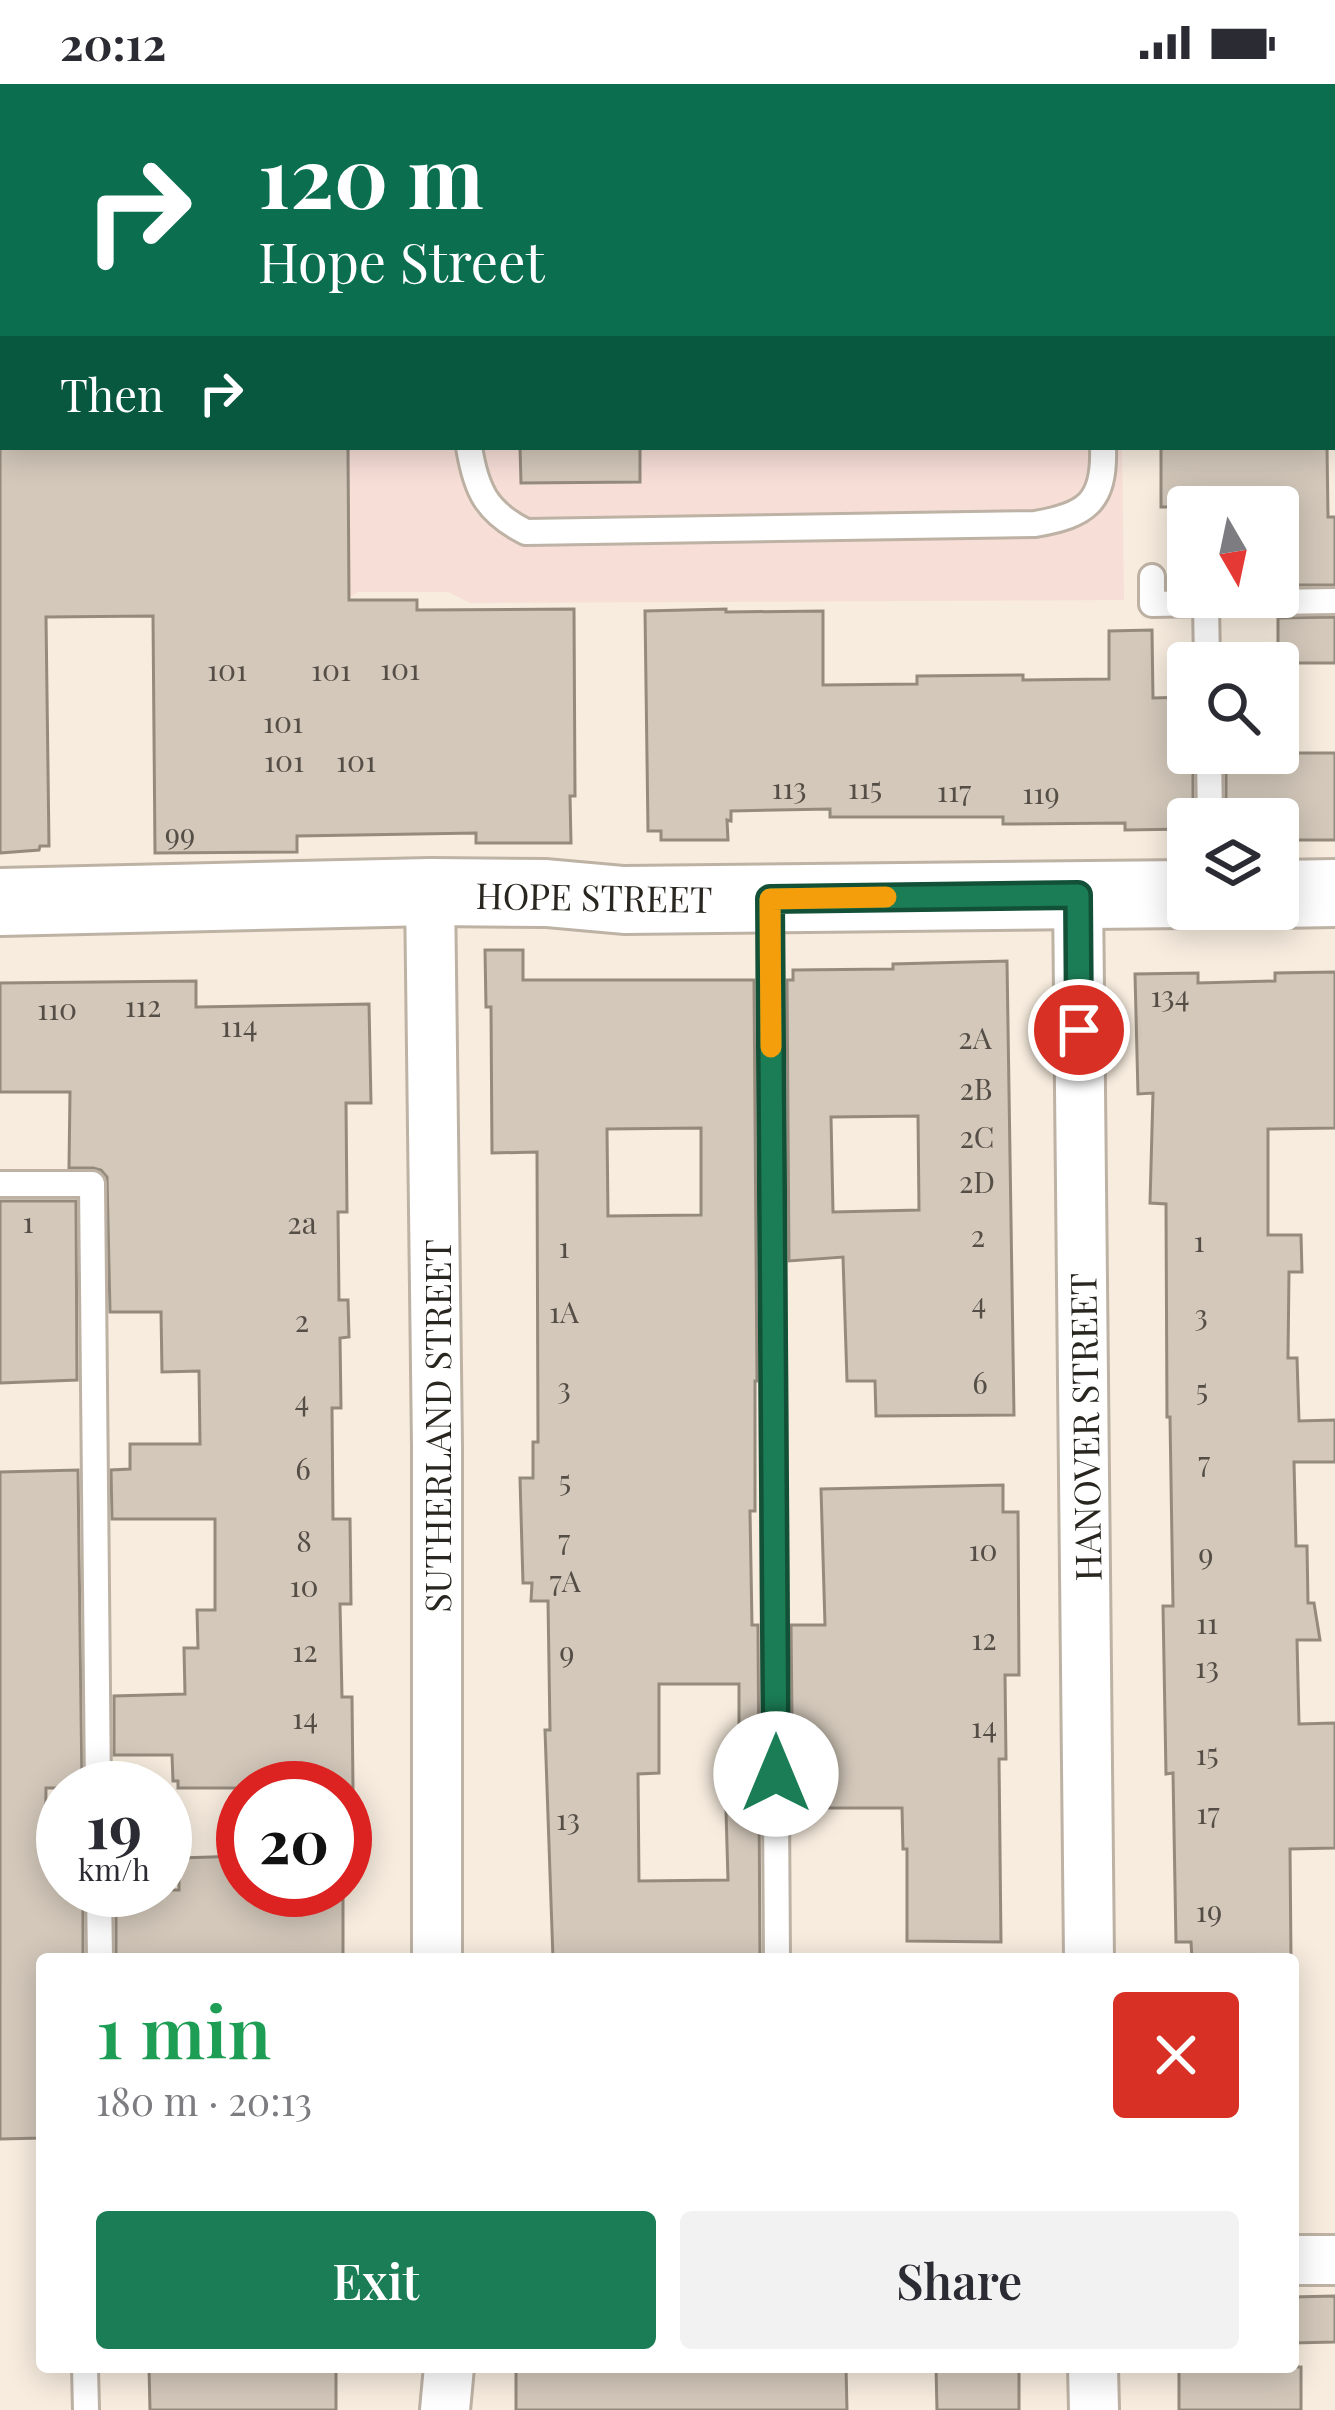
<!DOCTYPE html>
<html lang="en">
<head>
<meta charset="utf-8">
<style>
  body { margin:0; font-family:"Playfair Display",serif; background:#f2f2f3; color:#2b2b33; height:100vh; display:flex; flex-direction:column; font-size:45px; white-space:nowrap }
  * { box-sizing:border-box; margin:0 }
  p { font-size:39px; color:#7c7c81 }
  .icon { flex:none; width:66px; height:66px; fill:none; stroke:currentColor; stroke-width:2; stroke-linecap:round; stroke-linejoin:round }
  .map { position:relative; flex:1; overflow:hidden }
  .sheet { position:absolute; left:36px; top:1869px; width:1263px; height:420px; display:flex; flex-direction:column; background:#fff; border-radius:12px; box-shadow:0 6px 30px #0003 }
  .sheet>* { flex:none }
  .guide { position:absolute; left:0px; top:0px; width:1335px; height:366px; box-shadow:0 6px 30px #0003; background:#0b6e4f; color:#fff; overflow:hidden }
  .needle { width:78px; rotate:171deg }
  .buttons { position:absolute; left:1167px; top:402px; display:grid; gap:24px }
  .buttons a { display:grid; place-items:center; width:132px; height:132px; border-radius:12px; background:#fff; box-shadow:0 6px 30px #0003; font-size:60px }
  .speed { position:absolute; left:36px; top:1677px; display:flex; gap:24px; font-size:60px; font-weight:700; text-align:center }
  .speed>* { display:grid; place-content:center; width:156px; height:156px; border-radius:50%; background:#fff; box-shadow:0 6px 30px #0003; line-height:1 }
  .speed small { font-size:30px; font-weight:400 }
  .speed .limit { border:18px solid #d22; background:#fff; color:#111 }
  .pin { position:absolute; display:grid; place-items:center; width:102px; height:102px; color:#fff; margin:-51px; border:6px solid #fff; border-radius:50%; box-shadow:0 3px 12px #0007 }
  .me { position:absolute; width:132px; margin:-66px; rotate:0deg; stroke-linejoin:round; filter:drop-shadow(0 0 9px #0008) }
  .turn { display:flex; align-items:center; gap:42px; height:252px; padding:0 60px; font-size:54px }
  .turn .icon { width:156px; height:156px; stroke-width:2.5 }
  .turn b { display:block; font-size:84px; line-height:102px }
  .then { display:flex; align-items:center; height:114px; padding:0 60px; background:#0003; gap:24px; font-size:45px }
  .round { display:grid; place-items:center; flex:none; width:126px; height:126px; border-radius:12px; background:#f2f2f3 }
  .head { display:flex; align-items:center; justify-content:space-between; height:204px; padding:0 60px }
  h1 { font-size:72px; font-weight:600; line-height:90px; color:#1e9e55 }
  .primary-button { display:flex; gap:24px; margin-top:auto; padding:24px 60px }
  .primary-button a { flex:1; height:138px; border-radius:12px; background:#1b7d55; color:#fff; font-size:48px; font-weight:600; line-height:138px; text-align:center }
  .primary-button a+a { background:#f2f2f3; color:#2b2b33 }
  .status { display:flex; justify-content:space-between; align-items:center; height:84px; padding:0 60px; background:#fff; direction:ltr }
  .status svg { height:33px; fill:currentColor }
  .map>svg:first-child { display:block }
</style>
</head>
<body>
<div class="status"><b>20:12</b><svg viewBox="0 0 49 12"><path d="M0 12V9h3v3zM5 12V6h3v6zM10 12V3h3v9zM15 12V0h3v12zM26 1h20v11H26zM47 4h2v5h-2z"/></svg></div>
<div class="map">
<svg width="1335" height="2326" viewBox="0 0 1335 2326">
  <rect width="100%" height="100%" fill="#f7ecde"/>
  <path fill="#f7ded7" d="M0 0H1116V3H3V363H1122L1124 516 470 519 448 508H358L352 512 158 514 0 533Z"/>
  <g fill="#d3c8ba" stroke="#958b7d" stroke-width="3" fill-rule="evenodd">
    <path d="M0 363H348L349 516H417V526L574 525 575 712H570L571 759H476V749L297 752V768L155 769 153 532 46 533 49 762H40L39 766 0 769Z"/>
    <path d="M520 363H640V398L521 399Z"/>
    <path d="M1161 363H1327L1328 433H1335V501H1278V423H1161Z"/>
    <path d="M726 525V528L823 527V601L917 600V592L1023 591V596L1109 595V547L1152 546 1153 614 1188 613V669H1193V735H1188V745L1125 746V739L1003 740V733H830V725L731 727V737L727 736 728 756H661V747H648L645 527Z"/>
    <path d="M1335 533V579H1278V534Z"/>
    <path d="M1226 669H1335V756H1296V735H1226Z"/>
    <path d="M485 866H523V896H754L757 1297H755V1427H750L752 1541H758L760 1875H553L545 1646H550L548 1517H531L532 1499H523L521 1430 520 1394H533V1358H538L537 1068 492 1069 491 923H486ZM701 1044V1131L608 1132 607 1045ZM659 1600H739V1693L725 1692 728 1796 639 1797 638 1690 659 1689Z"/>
    <path d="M1007 877 1014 1331 876 1332 875 1297H847L843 1173 789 1177 787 896H793V886L893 885V880ZM918 1032 919 1126 833 1128 831 1033Z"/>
    <path d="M1335 888V1044L1268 1045V1151H1301L1302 1188H1289L1288 1274H1297L1299 1337 1335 1336V1378H1294L1296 1462H1307L1308 1519H1314L1320 1556H1297L1299 1640 1335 1639V1764L1290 1765 1291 1875H1192L1191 1858H1176L1173 1689 1166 1690 1163 1522H1173L1170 1333H1167L1166 1120 1150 1119 1153 1009 1138 1010 1135 890 1198 889V899L1275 897V889Z"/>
    <path d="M196 897V923L369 920 371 1019H346L347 1128H338L339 1216H348L349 1253 340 1254 341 1324H332L333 1435H350L351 1520H340L342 1613H352L353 1704H178V1697H173L172 1671H114V1612L185 1610 184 1564H198L197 1526H215V1435H112L111 1386 130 1385V1360H200L199 1287 162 1288 161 1228H110L107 1093 101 1086 93 1084H69L70 1008H0V899Z"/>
    <path d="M0 1117H76L77 1296 0 1299Z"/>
    <path d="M78 1386 82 1704H46L45 1776H63V1806H83V1875H42V2054L0 2055V1388Z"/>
    <path d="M1003 1401V1428H1018L1019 1591H1005L1006 1675H999L1001 1858 907 1857V1765H903L902 1724H793L791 1541H825L821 1405Z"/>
    <path d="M243 1772V1806H343V1875H116V1806H179V1774Z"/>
    <path d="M1335 2212V2258L1293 2259V2213Z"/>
    <path d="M149 2283H336V2326H150Z"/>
    <path d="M516 2283H846L847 2326H516Z"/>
    <path d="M936 2283H1019V2326H937Z"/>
    <rect x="1179" y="2283" width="122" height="43"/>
  </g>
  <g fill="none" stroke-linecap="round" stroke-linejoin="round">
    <defs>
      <g id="lane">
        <path d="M465 0V3"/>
        <path d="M1094 0V3"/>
        <path d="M469 363C476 406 486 428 526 448L1035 440C1086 431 1105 419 1103 363"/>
        <path d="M1152 493V520L1206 519"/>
        <path d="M1207 579 1206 519 1335 517"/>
        <path d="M1209 669 1210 735"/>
        <path d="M770 815 777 1875"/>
        <path d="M0 1100H92L98 1704"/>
        <path d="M99 1806 100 1875"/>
        <path d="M85 2283 86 2326"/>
      </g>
      <g id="street">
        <path d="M430 808 437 1363V1875"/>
        <path d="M1078 811 1089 1875"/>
        <path d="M1293 2176H1335"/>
        <path d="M1093 2283 1094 2326"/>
        <path d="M445 2326 449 2283"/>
      </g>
      <g id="secondary">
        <path d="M1278 810 1335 809"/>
        <path d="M0 818 430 808 546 809 624 816 1188 810"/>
      </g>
    </defs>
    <use href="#lane" stroke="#bdb2a4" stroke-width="30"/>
    <use href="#street" stroke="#bdb2a4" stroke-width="54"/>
    <use href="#secondary" stroke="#bdb2a4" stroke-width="72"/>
    <use href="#lane" stroke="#fff" stroke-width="24"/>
    <use href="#street" stroke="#fff" stroke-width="48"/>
    <use href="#secondary" stroke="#fff" stroke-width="66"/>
  </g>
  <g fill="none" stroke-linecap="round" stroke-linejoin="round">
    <defs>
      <path id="route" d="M776 1690 770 815 1078 811 1079 946"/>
    </defs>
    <use href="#route" stroke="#125137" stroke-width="30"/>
    <use href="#route" stroke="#1b7d55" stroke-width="21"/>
    <path stroke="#f59e0b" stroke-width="21" d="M771 963 770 815 886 813"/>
  </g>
  <g text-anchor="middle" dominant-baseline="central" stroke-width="9" stroke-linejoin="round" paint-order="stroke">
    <g font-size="30" fill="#544e46">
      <text x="400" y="584">101</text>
      <text x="227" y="585">101</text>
      <text x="331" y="585">101</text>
      <text x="283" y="637">101</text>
      <text x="284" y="676">101</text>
      <text x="356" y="676">101</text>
      <text x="789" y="703">113</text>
      <text x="865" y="703">115</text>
      <text x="954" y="706">117</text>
      <text x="1041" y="708">119</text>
      <text x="180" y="749">99</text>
      <text x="1170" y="911">134</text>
      <text x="143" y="921">112</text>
      <text x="57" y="924">110</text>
      <text x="239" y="941">114</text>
      <text x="975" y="953">2A</text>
      <text x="976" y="1004">2B</text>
      <text x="977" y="1052">2C</text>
      <text x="977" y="1097">2D</text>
      <text x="28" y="1137">1</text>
      <text x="302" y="1138">2a</text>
      <text x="978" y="1151">2</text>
      <text x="1199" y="1156">1</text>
      <text x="564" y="1162">1</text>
      <text x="979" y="1218">4</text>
      <text x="564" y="1227">1A</text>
      <text x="1201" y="1230">3</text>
      <text x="302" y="1236">2</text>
      <text x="980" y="1298">6</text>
      <text x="564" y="1303">3</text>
      <text x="1202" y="1305">5</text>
      <text x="302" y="1316">4</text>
      <text x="1204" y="1377">7</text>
      <text x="303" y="1384">6</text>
      <text x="565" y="1396">5</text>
      <text x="564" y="1455">7</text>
      <text x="304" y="1456">8</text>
      <text x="983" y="1465">10</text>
      <text x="1206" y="1469">9</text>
      <text x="565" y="1496">7A</text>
      <text x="304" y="1501">10</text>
      <text x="1207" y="1538">11</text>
      <text x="984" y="1554">12</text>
      <text x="305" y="1566">12</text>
      <text x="567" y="1567">9</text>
      <text x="1207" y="1582">13</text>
      <text x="305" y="1633">14</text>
      <text x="984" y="1642">14</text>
      <text x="1207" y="1669">15</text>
      <text x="1208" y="1728">17</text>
      <text x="568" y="1734">13</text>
      <text x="1209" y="1826">19</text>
    </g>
    <g font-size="36" fill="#29251f" stroke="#fff">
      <text transform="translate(594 812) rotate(1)">HOPE STREET</text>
      <text transform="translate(436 1342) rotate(-90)">SUTHERLAND STREET</text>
      <text transform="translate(1084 1343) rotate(-91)">HANOVER STREET</text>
    </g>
  </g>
</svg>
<div class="buttons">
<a><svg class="needle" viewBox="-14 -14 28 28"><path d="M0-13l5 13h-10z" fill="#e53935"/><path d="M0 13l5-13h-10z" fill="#7c7c81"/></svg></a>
<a><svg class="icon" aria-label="search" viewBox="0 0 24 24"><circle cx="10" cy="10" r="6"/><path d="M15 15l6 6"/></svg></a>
<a><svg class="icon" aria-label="layers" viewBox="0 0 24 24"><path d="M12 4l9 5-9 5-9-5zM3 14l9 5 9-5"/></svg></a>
</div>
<div class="speed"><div>19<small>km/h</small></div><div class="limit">20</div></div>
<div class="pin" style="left:1079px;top:946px;background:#d93025"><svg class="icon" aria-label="arrive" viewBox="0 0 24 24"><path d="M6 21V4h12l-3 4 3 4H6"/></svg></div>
<svg class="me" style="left:776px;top:1690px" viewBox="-20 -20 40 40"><circle r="19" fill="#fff"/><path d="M0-13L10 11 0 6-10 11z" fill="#1b7d55"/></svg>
<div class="guide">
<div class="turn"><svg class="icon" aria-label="right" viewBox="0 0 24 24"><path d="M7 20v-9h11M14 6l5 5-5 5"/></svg><div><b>120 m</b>Hope Street</div></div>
<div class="then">Then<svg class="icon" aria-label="right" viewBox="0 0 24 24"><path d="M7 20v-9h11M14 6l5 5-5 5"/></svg></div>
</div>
<section class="sheet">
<div class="head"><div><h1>1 min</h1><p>180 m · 20:13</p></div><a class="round" style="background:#d93025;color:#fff"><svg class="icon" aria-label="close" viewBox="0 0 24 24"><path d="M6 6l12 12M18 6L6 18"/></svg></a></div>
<div class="primary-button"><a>Exit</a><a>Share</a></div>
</section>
</div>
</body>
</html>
